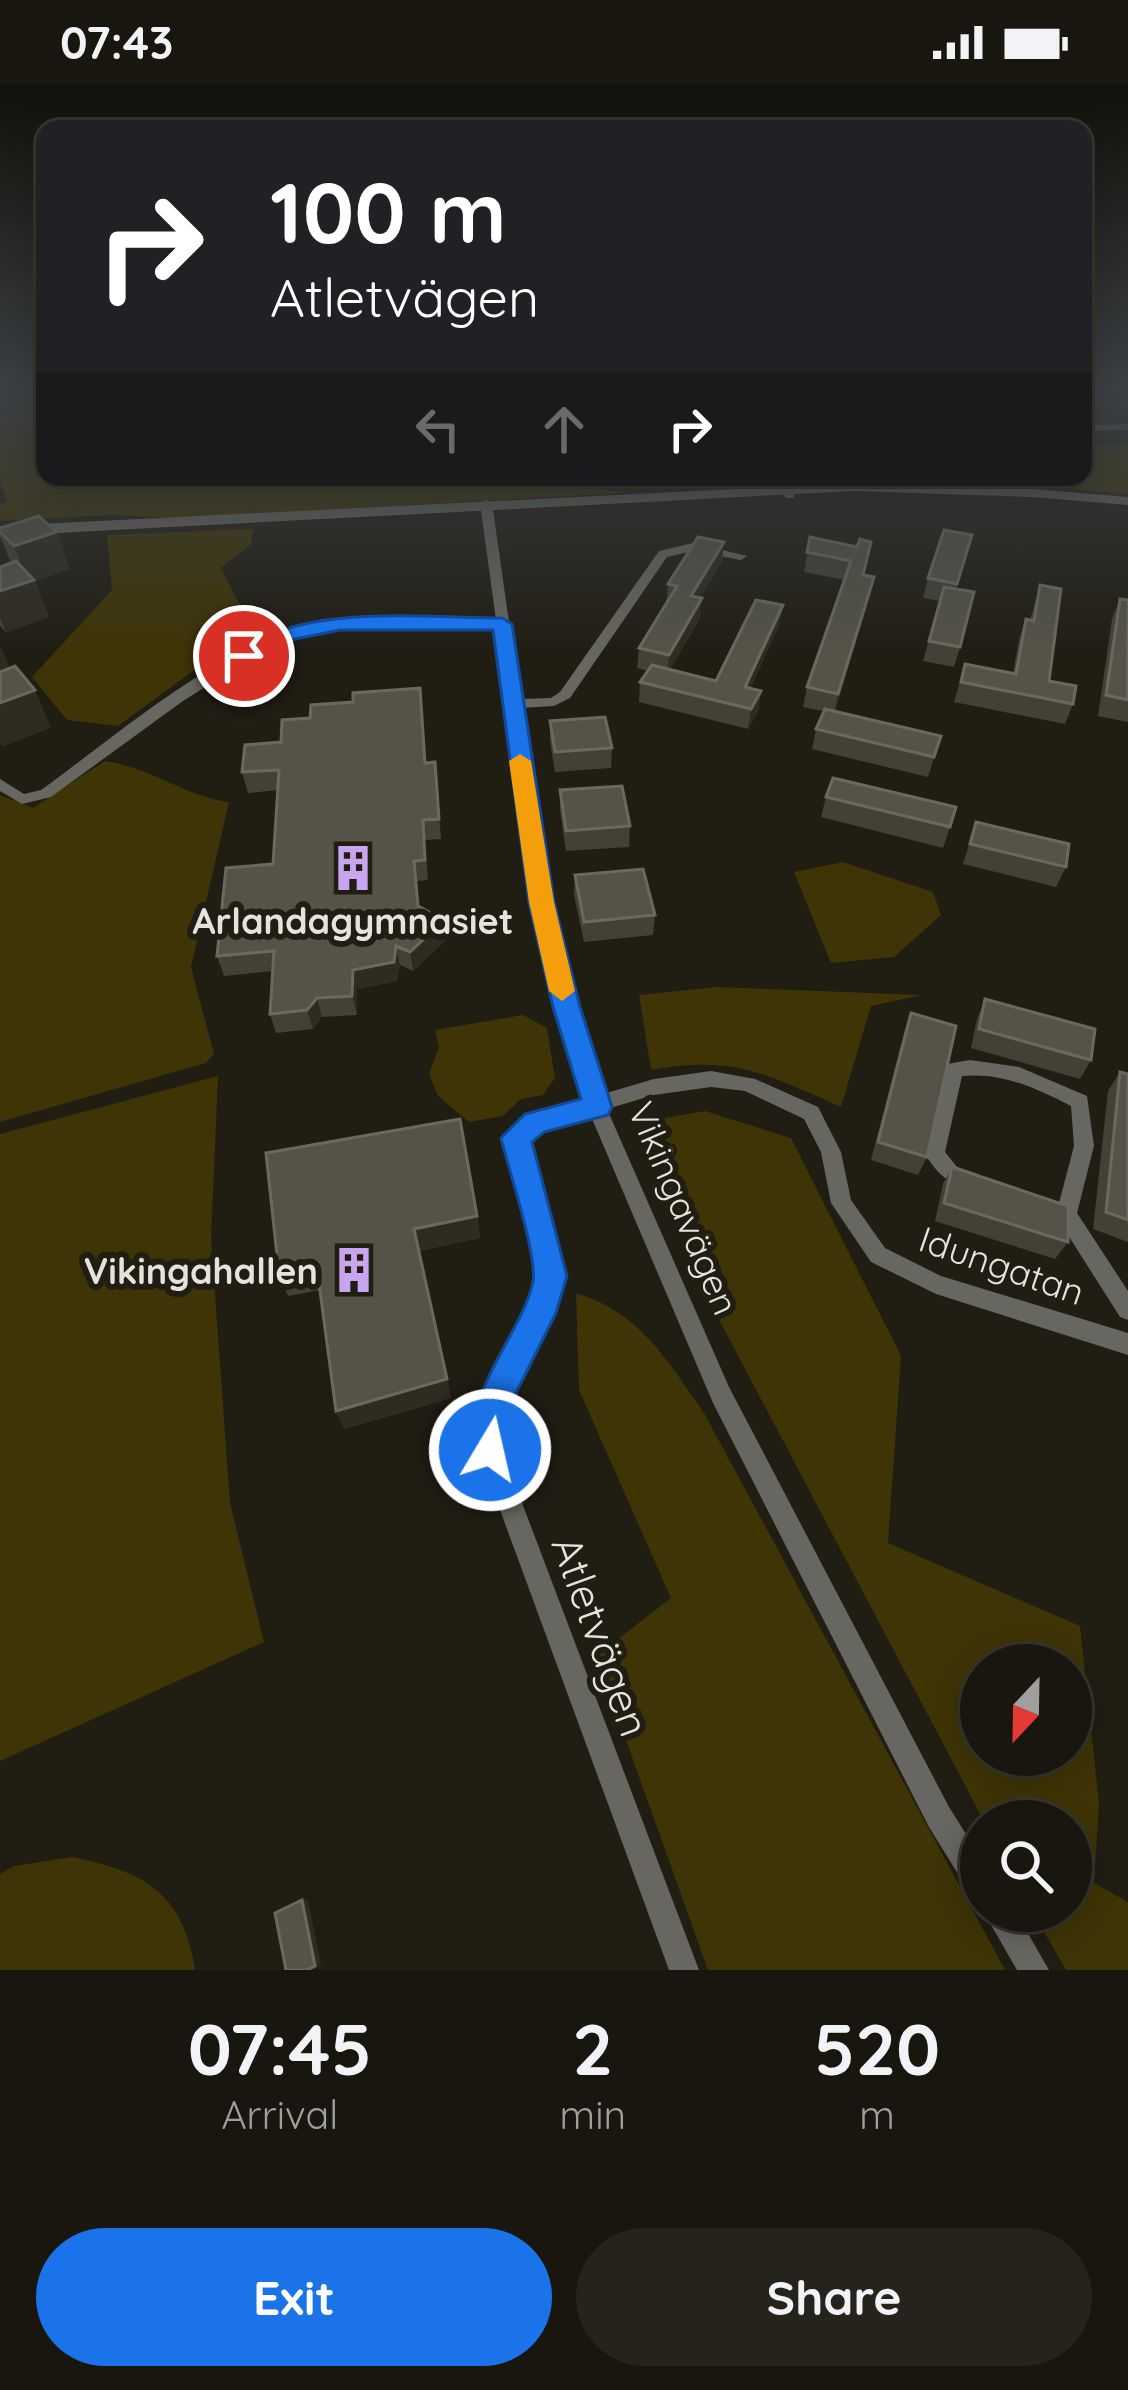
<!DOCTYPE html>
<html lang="en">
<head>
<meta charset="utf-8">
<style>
  body { margin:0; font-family:Quicksand,sans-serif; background:#25231c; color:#f1f3f6; height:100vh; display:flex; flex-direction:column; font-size:45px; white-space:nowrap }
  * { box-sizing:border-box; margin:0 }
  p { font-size:39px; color:#9f9f9e }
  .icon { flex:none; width:66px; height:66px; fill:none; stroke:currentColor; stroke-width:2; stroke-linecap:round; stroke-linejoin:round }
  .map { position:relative; height:1886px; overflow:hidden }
  .panel { display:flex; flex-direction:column; background:#18160e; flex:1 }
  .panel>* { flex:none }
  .banner { position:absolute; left:36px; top:36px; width:1056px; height:366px; border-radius:24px; box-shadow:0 6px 30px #0003,0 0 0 3px #36352e; background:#202124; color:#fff; overflow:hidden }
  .needle { width:78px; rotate:202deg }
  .buttons { position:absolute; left:960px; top:1560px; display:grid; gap:24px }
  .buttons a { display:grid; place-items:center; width:132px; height:132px; border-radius:50%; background:#18160e; box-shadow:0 6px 30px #0003,0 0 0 3px #36352e; font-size:60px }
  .pin { position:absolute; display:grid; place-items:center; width:102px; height:102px; color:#fff; margin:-51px; border:6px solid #fff; border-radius:50%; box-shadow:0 3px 12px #0007 }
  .me { position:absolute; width:132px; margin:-66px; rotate:9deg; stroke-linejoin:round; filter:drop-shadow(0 0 9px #0008) }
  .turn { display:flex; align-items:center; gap:42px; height:252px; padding:0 36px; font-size:54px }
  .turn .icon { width:156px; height:156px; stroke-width:2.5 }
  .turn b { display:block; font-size:84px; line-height:102px }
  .lanes { display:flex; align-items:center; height:114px; padding:0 36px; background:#0003; justify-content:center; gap:60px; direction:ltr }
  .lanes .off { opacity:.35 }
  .eta { display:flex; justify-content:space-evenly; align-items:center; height:204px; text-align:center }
  .eta b { font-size:72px; font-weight:700; line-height:84px }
  .action { display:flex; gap:24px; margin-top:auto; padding:24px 36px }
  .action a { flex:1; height:138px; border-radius:72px; background:#1a73e8; color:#fff; font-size:48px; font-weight:700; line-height:138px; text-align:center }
  .action a+a { background:#25231c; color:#f1f3f6 }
  .status { display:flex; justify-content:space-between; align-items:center; height:84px; padding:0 60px; background:#18160e; direction:ltr }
  .status svg { height:33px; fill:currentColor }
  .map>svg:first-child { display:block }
</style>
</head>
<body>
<div class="status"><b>07:43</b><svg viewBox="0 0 49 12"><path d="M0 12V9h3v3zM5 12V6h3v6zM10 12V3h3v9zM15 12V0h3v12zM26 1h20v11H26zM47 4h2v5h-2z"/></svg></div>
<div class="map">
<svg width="1128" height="1886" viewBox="0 0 1128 1886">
  <rect width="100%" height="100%" fill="#201d13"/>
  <g fill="#3e3406" fill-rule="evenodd">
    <path d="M45 307V393H580L590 402 623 409 178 434 113 431 0 437V420L7 418 0 397V332L26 313Z"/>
    <path d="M1083 361H1128V410L1019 401H913L906 393H1083Z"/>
    <path d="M253 445 251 460 221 484 243 527 227 562 118 642 67 636 32 593 112 506 107 451Z"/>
    <path d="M105 677C150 683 184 712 229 718L191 883 214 970 206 979 0 1038V711L33 724Z"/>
    <path d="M843 778 933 808 941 831 894 873 831 879 794 788Z"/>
    <path d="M717 903 922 911 871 922 841 1023C767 990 733 971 651 986L639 911Z"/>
    <path d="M523 931 547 944 555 994 543 1011 521 1015 503 1032 469 1038 438 1012 429 990 439 963 435 946Z"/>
    <path d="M218 992 211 1155 230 1419 264 1558 0 1677V1050Z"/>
    <path d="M705 1027 791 1054 901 1272 888 1459 1080 1542 1099 1719 1094 1799 1128 1818V1886H1066L1032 1827H1071V1737H984L706 1211 636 1039ZM981 1581H1071V1671H981Z"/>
    <path d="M576 1209C640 1228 668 1277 704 1329L1005 1886H708L596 1572 671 1514 579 1306Z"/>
    <path d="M73 1773C145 1788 183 1809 195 1886H0V1790L14 1782Z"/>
  </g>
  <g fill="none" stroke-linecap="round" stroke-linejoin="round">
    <g fill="#676660" fill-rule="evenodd">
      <path d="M1128 340V346L1083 347V341Z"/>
      <path d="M768 393H779L794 410V414H786Z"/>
      <path d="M486 416 492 419 520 615 551 614 560 608 659 467 693 459 747 472 741 476 693 467 667 473 570 614 554 622 521 624 549 818 575 923 603 1010 654 995 711 987 755 995 818 1023 841 1068 851 1116 885 1164 941 1192 1128 1249V1271L936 1210 871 1178 831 1119 821 1068 804 1035 745 1007 711 1003 654 1011 607 1025 729 1303 949 1723 981 1774V1816L971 1811 929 1743 713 1319 590 1030 541 1044 526 1057 562 1192 547 1236 509 1310 502 1366 699 1886H669L478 1366 487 1308 529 1226 540 1192 506 1054 528 1032 585 1015 557 923 533 818 507 623 504 620 506 617 497 544 364 542 319 547 291 555 256 571 183 617 51 713 22 720 0 707V695L24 710 41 706C119 650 224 557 319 539 377 528 438 537 496 536L480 419Z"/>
      <path d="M970 976 1019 983 1087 1012 1094 1062 1077 1129 1128 1207V1236L1120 1233 1059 1137 1041 1130 1038 1124 1041 1118 1048 1115 1059 1119 1074 1062 1071 1022C1036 1004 1002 988 962 992L945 1068 957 1083 978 1090 981 1096 978 1102C954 1107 937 1090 925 1070L945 985 947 980Z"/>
      <path d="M983 1827H1015L1049 1886H1017Z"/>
    </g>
    <path fill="#676660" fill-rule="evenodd" d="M854 399 1033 405 1128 413V421L1033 413 854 407 0 452V442Z"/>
  </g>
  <g fill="#434136">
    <path d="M0 444 56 448 70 485 35 497 49 533 6 548 0 542V483L11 479 0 452Z"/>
    <path d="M972 451 956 505 960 563 954 583 923 577 940 517 923 514 928 494Z"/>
    <path d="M810 453 857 463 870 512 835 627 941 652 928 693 812 665 816 645 823 627 803 623 807 603 845 496 804 488Z"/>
    <path d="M724 458 722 477 700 514V534L670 586 716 597 783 521 779 541 750 605 761 607 758 627 748 645 639 618 640 598 648 587 637 584 639 564 666 520 668 500Z"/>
    <path d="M1040 501 1049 597 1073 620 1065 640 954 618 965 580 1013 590 1019 555 1026 535 1030 536Z"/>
    <path d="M1120 515 1128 516V638L1098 632 1112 535Z"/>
    <path d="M420 604 426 679 435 678 441 755 425 756 428 796 417 797 419 823 444 836 446 856 413 887 400 881 397 897 357 905V931L322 933 313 945 276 949 270 930 273 887 224 892 217 872 273 780 278 706 248 709 242 688 310 634 353 618Z"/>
    <path d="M550 637 612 664 611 684 555 688 550 657Z"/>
    <path d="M560 706 630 742 629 763 566 767 560 726Z"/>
    <path d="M826 713 950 743 943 764 821 733Z"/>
    <path d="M976 738 1066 783 1056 803 963 780Z"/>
    <path d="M575 791 655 831 653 851 584 858 574 811Z"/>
    <path d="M985 915 1091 976 1080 995 971 964 977 935Z"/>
    <path d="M911 929 927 1073 918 1091 871 1076 904 949Z"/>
    <path d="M1120 988 1128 990V1158L1093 1145 1108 1007Z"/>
    <path d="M952 1083 1068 1158 1055 1175 935 1137 943 1100Z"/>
    <path d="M477 1132 480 1154 419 1167 451 1314 344 1345 336 1327 320 1206 288 1212 279 1190Z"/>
  </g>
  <g fill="#2e2b20">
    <path d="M56 448 70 485 35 497 49 533 6 548 0 534V507L28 498 14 462Z"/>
    <path d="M724 458 722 477 689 532 691 512Z"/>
    <path d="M874 493 870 512 834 630 838 610Z"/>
    <path d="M702 514 700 534 667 591 669 571Z"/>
    <path d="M783 521 779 541 742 624 745 603Z"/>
    <path d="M0 561 11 586 0 590Z"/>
    <path d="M35 606 51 644 2 663 0 659V619Z"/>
    <path d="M761 607 758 627 748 645 751 625Z"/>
    <path d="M444 836 446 856 413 887 410 868Z"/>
    <path d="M396 862 400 881 397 897 357 905V931L352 912 353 886Z"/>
    <path d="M317 914 322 933 313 945 307 926Z"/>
    <path d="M477 1132 480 1154 419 1167 414 1145Z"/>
    <path d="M447 1295 451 1314 344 1345 336 1327Z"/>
    <path d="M302 1816H308L321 1881 312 1886H307Z"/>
  </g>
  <g fill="#555347" stroke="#6b695f" stroke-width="3">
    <path d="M39 432 56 448 14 462 0 448V444Z"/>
    <path d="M944 446 972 451 957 500 928 494Z"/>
    <path d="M698 453 724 458 691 512 702 514 669 571 639 564 677 502 668 500Z"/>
    <path d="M810 453 857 463 860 455 871 458 863 491 874 493 838 610 807 603 851 477 807 468Z"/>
    <path d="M16 477 34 496 0 507V483Z"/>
    <path d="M1040 501 1061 505 1049 597 1076 602 1073 620 961 598 965 580 1016 590 1026 535 1034 537Z"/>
    <path d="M944 503 974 508 960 563 929 557Z"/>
    <path d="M1120 515 1128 516V616L1106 611Z"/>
    <path d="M756 516 783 521 745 603 761 607 751 625 640 598 652 581 716 597Z"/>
    <path d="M15 582 35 606 0 619V588Z"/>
    <path d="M420 604 425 679 435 678 439 735 423 736 425 776 414 777 418 822 444 836 410 868 396 862 394 878 353 886 352 912 317 914 307 926 270 930 274 867 217 872 226 784 273 780 279 686 242 688 245 661 281 658 282 636 310 634 311 621 353 618V609Z"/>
    <path d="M825 625 941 652 934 673 816 645Z"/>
    <path d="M605 633 612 664 555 668 550 637Z"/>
    <path d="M833 694 956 723 950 743 826 713Z"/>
    <path d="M622 702 630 742 566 747 560 706Z"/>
    <path d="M976 738 1069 760 1066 783 970 760Z"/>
    <path d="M643 785 655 831 584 838 575 791Z"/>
    <path d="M985 915 1095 945 1091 976 979 945Z"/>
    <path d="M911 929 956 942 927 1073 878 1058Z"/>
    <path d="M1120 988 1128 990V1136L1106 1128Z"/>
    <path d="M460 1035 477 1132 414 1145 447 1295 336 1327 317 1184 279 1190 266 1069Z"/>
    <path d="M952 1083 1068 1122V1158L944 1119Z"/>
    <path d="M302 1816 315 1882 307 1886H286L275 1829Z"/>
  </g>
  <linearGradient id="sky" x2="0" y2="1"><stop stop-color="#12100a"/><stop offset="0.54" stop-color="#3c4044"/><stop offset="1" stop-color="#3c4044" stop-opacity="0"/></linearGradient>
  <rect width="1128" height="571" fill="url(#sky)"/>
  <path fill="#1a73e8" stroke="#114b97" stroke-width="3" d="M502 534 512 540 554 818 580 923 612 1023 608 1031 544 1048 532 1058 567 1192 556 1229 515 1311 503 1378 490 1383 478 1378C453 1319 521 1253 533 1198 538 1174 508 1083 501 1054L525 1030 581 1015 553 923 529 818 493 546H340L295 555 244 578 235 572C295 518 426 534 502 534Z"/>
  <path fill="#f59e0b" d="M520 670 531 677 554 818 575 907 562 917 549 907 529 818 509 677Z"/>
  <defs>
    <symbol id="building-bare" viewBox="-9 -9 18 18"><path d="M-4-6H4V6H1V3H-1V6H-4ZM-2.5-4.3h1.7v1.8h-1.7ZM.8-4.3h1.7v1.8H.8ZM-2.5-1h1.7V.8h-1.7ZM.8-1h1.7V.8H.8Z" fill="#c8a5ee" stroke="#201d13" stroke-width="2.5" paint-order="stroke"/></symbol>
  </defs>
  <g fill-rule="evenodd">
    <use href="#building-bare" x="320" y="751" width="66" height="66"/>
    <use href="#building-bare" x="321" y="1153" width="66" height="66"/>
  </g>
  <g text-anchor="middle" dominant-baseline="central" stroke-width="12" stroke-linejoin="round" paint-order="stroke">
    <g font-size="36" font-weight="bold" fill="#e5e3dc" stroke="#201d13">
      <text x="353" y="836">Arlandagymnasiet</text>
      <text x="318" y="1186" text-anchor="end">Vikingahallen</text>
    </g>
    <g font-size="36" fill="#e5e3dc" stroke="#201d13">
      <text transform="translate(684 1124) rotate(67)">Vikingavägen</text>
      <text transform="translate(1002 1181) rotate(19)">Idungatan</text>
    </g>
    <g font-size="42" fill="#e5e3dc" stroke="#201d13">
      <text transform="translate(601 1552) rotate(70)">Atletvägen</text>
    </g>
  </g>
</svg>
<div class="buttons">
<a><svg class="needle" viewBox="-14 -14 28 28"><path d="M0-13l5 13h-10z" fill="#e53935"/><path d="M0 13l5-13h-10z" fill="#9f9f9e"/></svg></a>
<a><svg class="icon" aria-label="search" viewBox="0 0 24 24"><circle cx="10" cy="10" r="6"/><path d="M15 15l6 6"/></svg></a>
</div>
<div class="pin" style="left:244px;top:572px;background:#d93025"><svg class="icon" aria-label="arrive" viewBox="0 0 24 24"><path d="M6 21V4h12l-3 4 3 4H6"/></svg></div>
<svg class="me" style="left:490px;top:1366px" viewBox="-20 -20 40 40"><circle r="17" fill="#1a73e8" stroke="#fff" stroke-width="3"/><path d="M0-11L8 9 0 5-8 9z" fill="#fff"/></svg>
<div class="banner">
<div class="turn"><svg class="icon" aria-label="right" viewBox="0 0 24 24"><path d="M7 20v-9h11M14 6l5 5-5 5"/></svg><div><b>100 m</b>Atletvägen</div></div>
<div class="lanes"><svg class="icon off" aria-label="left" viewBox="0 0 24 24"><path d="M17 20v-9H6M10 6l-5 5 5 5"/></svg><svg class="icon off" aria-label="ahead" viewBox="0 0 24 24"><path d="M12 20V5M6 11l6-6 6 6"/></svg><svg class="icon" aria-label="right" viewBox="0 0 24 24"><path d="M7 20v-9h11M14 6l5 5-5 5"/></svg></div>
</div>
</div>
<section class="panel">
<div class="eta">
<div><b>07:45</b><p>Arrival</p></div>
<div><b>2</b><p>min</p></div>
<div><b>520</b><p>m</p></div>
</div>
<div class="action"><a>Exit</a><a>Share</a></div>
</section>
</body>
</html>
